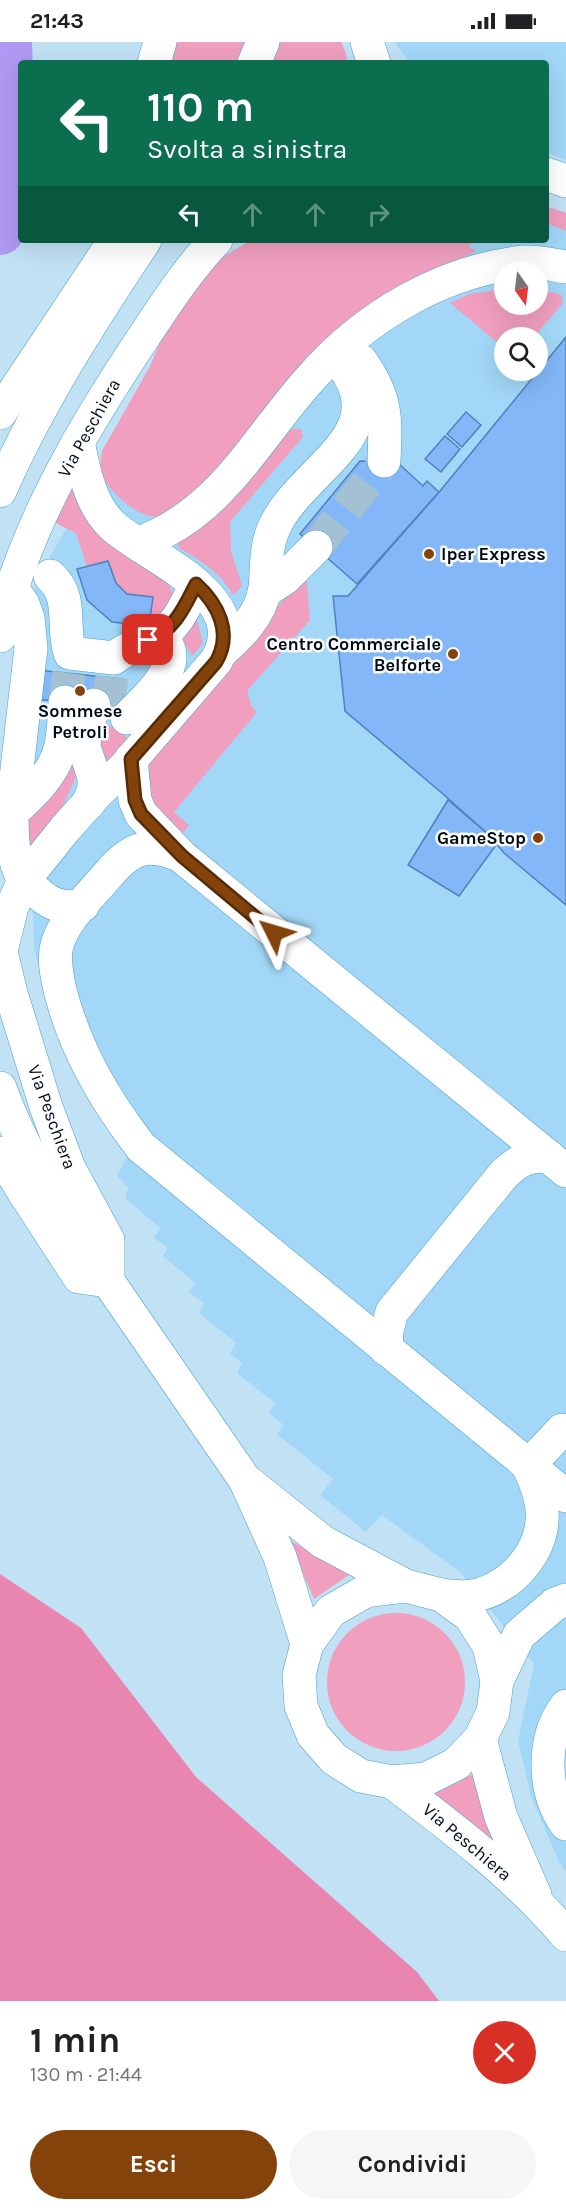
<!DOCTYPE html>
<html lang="it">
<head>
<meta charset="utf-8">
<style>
  body { margin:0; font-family:Karla,sans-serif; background:#f6f6f6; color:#202124; height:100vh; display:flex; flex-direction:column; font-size:22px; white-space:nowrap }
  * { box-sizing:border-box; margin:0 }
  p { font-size:20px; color:#757577 }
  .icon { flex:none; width:33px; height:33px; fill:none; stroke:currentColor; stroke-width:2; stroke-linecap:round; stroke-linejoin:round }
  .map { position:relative; height:1959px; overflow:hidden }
  .panel { display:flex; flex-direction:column; background:#fff; flex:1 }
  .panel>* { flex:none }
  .guide { position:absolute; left:18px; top:18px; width:531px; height:183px; border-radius:6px; box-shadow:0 6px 24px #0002; background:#0b6e4f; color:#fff; overflow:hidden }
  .needle { width:39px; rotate:166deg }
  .fabs { position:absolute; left:494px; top:219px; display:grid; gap:12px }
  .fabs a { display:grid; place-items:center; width:54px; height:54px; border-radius:50%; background:#fff; box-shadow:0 6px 24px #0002; font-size:30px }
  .pin { position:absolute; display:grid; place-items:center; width:51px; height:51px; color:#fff; margin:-26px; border-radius:12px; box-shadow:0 3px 9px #0006 }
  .me { position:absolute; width:66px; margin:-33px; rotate:310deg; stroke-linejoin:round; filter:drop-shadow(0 0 4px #0008) }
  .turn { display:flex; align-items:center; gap:21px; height:126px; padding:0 30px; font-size:27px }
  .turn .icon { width:78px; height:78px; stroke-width:2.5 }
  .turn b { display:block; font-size:42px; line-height:51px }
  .lanes { display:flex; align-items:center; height:57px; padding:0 30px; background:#0003; justify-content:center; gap:30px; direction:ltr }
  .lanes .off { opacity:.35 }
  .round { display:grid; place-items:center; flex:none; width:63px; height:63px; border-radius:32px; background:#f6f6f6 }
  .overview { display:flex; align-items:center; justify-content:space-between; height:102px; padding:0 30px }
  h1 { font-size:36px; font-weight:700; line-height:45px }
  .primary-button { display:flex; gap:12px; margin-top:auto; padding:12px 30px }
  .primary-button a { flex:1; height:69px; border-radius:36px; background:#83430a; color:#fff; font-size:24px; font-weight:700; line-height:69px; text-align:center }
  .primary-button a+a { background:#f6f6f6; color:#202124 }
  .status { display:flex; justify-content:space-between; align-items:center; height:42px; padding:0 30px; background:#fff; direction:ltr }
  .status svg { height:16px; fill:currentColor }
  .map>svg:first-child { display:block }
</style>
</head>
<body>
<div class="status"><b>21:43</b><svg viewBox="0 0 49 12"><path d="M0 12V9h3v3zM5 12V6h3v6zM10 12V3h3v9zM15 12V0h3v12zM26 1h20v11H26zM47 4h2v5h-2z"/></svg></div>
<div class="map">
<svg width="566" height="1959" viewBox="0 0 566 1959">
  <rect width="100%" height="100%" fill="#c1e1f4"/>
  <g fill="#a2d7f7" fill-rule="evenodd">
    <path d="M395 0H566V118L546 110V21H410Z"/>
    <path d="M546 177 566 183V1830L559 1820 531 1754 518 1699 534 1622 460 1530 382 1473 366 1490 320 1453 333 1437 277 1392 284 1383 269 1371 275 1361 237 1331 242 1321 230 1311 236 1301 199 1271 204 1261 189 1250 195 1241 163 1214 168 1206 154 1196 160 1186 125 1156 129 1146 117 1134 128 1113 54 978 34 907 30 784 35 539 186 288 294 198H546ZM504 230H537V262H504ZM504 296H537V328H504Z"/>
  </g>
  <g fill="#f09fbf">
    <path d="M175 0H341L346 11 347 21H168Z"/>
    <path d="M546 164 566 171V189L546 181Z"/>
    <path d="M251 198H478L468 204 476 209 424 235 176 466C170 469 164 473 158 474 140 478 108 449 102 433 99 425 101 418 102 409L149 326 167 284 213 221Z"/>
    <path d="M504 247V262H537V248L556 251 561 253 563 261 534 295 504 296V306L450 261 469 252Z"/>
    <path d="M291 387H301L303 395 230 480 231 509 242 544 233 553C220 530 201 519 179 506L177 500 280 395Z"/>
    <path d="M73 433 162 529 174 553 168 569 149 581 116 541 108 519 87 525 76 491 54 480Z"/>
    <path d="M306 530 310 578 247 649 252 665 257 670 174 770 189 783 181 793 151 767 147 731 150 720Z"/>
    <path d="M194 567 203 601 192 614 178 590Z"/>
    <path d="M109 683 128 696 103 730 95 703Z"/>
    <path d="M70 711 79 728 54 784 22 815 26 776Z"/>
    <path d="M288 1497 349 1533 314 1557Z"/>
    <circle cx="396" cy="1640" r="69"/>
    <path d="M473 1732 495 1804 428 1754Z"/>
  </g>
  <path fill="#e886af" d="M0 1532 81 1586 196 1735 417 1930 439 1959H0Z"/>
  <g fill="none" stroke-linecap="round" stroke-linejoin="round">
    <path stroke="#af99f2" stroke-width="50" d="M0 188 10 98 7 0"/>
  </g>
  <g fill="#83b7f7" stroke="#5081bd" stroke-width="1.5">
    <path d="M566 295V863L504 811 489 793 443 752 345 669 333 554H348L440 449Z"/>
    <path d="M466 370 481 383 462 405 447 392Z"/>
    <path d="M445 394 460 407 441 430 425 417Z"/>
    <path d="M360 419 397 420 423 444 427 439 439 450 357 542 300 492Z"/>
    <path d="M108 519 116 541 127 552 153 555 149 584 112 580 87 558 77 527Z"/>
    <path d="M37 628 122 637 119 665 34 657Z"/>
    <path d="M448 758 489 793 496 803 459 854 408 823Z"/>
  </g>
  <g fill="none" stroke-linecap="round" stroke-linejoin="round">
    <g stroke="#a4c1d3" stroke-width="33" stroke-dasharray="33 16" stroke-linecap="butt">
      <path d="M316 505 384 419"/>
      <path d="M65 660 69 631"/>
      <path d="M108 664 112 635"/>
    </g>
    <defs>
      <g id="minor">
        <path d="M361 319C387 356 386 375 384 419"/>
        <path d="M138 501C220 473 255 398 310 337 364 275 443 228 525 220 538 219 553 223 566 225"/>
        <path d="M50 534C74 555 61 584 70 611L114 616C127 605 142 602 157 595 177 586 187 560 196 542"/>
        <path d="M12 546 23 562 28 576 31 606 12 770"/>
        <path d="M264 550 285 536 316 505"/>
        <path d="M221 610C239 594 261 573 265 547 267 528 265 507 273 488 300 424 405 392 334 313"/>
        <path d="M65 660C64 675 64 692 60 707 54 731 30 755 12 770 12 791 12 822 25 839 29 844 35 848 39 852 53 864 65 867 83 863"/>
        <path d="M127 676C145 657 191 620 159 594"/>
        <path d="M131 717 135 758 141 772 181 814 566 1129"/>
        <path d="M88 762 94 747V735L84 705 85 693 94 663"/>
        <path d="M181 814C147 799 130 806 107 834 90 854 64 877 57 903 53 917 57 934 60 948 75 1007 104 1057 141 1105L566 1454"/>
        <path d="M1 909 12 865 24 838 65 787 98 750 123 727 216 619C255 554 148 516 113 484 90 463 84 429 78 400"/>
        <path d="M386 1307 387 1288 392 1270 504 1132C520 1118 526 1114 548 1114"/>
        <path d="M528 1424 562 1388"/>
        <path d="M441 1553C451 1554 463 1556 473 1554 512 1546 545 1509 542 1468 541 1452 535 1438 528 1424"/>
        <path d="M497 1639 519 1593 555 1562 566 1558"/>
        <path d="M566 1664C541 1697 543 1750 566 1782"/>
      </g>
      <g id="major">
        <path d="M367 0 374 21"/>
        <path d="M154 21 160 0"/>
        <path d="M546 132 566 139"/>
        <path d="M0 371 115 198"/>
        <path d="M0 594C4 578 7 562 12 546 41 457 91 374 143 296 165 263 188 227 216 198"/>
        <path d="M0 906 11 951 46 1065 69 1126 108 1198V1239L245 1438 280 1515 307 1602 299 1633 301 1664 313 1693 334 1717 361 1734 392 1740 426 1737 456 1722 480 1697 493 1670 497 1639 489 1604 470 1574 441 1553 406 1544 366 1549 331 1569 307 1602"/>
        <path d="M0 1111 23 1149 79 1235 108 1239"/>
        <path d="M249 1441 323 1500 406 1544"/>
        <path d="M480 1697 501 1775 535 1853"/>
        <path d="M392 1740C454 1787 516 1834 566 1893"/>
      </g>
      <g id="highway">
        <path d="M254 21 263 0"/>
        <path d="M0 449C39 360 92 278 145 198"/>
        <path d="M0 1046C25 1116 67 1177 108 1239"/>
      </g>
    </defs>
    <use href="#minor" stroke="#489fcd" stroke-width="34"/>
    <use href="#major" stroke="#489fcd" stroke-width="34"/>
    <use href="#highway" stroke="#489fcd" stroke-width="34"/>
    <use href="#minor" stroke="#fff" stroke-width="33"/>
    <use href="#major" stroke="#fff" stroke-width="33"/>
    <use href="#highway" stroke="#fff" stroke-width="33"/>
  </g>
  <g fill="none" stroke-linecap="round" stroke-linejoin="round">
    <defs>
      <path id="route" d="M148 598C174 589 184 566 196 542 218 562 233 591 216 620L131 717 135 758 141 772 182 814 274 891"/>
    </defs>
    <use href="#route" stroke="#552c06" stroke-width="15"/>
    <use href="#route" stroke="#83430a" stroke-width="10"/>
  </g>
  <g fill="#83430a" stroke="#fcfcfc" stroke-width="2">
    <circle cx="429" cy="512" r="6"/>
    <circle cx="453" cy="612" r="6"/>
    <circle cx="80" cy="649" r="6"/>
    <circle cx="538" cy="796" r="6"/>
  </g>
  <g text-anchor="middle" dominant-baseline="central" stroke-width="5" stroke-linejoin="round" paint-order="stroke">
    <g font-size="18" fill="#000d17" stroke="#fcfcfc">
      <text transform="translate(89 386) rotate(-61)">Via Peschiera</text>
      <text transform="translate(52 1075) rotate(70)">Via Peschiera</text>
      <text transform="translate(467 1800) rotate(40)">Via Peschiera</text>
    </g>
    <g font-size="18" font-weight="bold" fill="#000d17" stroke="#fcfcfc" text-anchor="end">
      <text x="441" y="512" text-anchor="start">Iper Express</text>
      <text x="441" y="602">Centro Commerciale<tspan x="441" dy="21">Belforte</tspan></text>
      <text x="80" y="669" text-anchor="middle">Sommese<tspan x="80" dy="21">Petroli</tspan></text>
      <text x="526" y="796">GameStop</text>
    </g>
  </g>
</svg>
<div class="fabs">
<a><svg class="needle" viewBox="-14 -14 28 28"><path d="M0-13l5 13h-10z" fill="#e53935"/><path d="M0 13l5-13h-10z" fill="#757577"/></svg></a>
<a><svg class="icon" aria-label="search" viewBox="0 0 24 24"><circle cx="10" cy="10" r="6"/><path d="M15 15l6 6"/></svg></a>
</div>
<div class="pin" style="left:148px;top:598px;background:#d93025"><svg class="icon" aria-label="arrive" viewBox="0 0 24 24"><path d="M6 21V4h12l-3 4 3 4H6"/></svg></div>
<svg class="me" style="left:274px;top:891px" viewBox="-20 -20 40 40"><path d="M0-17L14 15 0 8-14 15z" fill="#83430a" stroke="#fff" stroke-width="4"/></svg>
<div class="guide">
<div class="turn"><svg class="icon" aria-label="left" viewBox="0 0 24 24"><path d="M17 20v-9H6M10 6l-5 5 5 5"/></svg><div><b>110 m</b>Svolta a sinistra</div></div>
<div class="lanes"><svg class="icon" aria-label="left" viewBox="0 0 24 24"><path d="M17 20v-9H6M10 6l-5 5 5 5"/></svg><svg class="icon off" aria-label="ahead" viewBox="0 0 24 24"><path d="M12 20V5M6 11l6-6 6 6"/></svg><svg class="icon off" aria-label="ahead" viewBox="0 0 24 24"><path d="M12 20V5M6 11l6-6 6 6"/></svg><svg class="icon off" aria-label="right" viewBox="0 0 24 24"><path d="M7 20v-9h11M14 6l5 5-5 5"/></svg></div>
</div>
</div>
<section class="panel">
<div class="overview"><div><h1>1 min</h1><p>130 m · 21:44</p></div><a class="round" style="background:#d93025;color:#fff"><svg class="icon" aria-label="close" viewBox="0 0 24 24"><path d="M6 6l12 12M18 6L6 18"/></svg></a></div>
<div class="primary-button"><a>Esci</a><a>Condividi</a></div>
</section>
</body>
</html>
